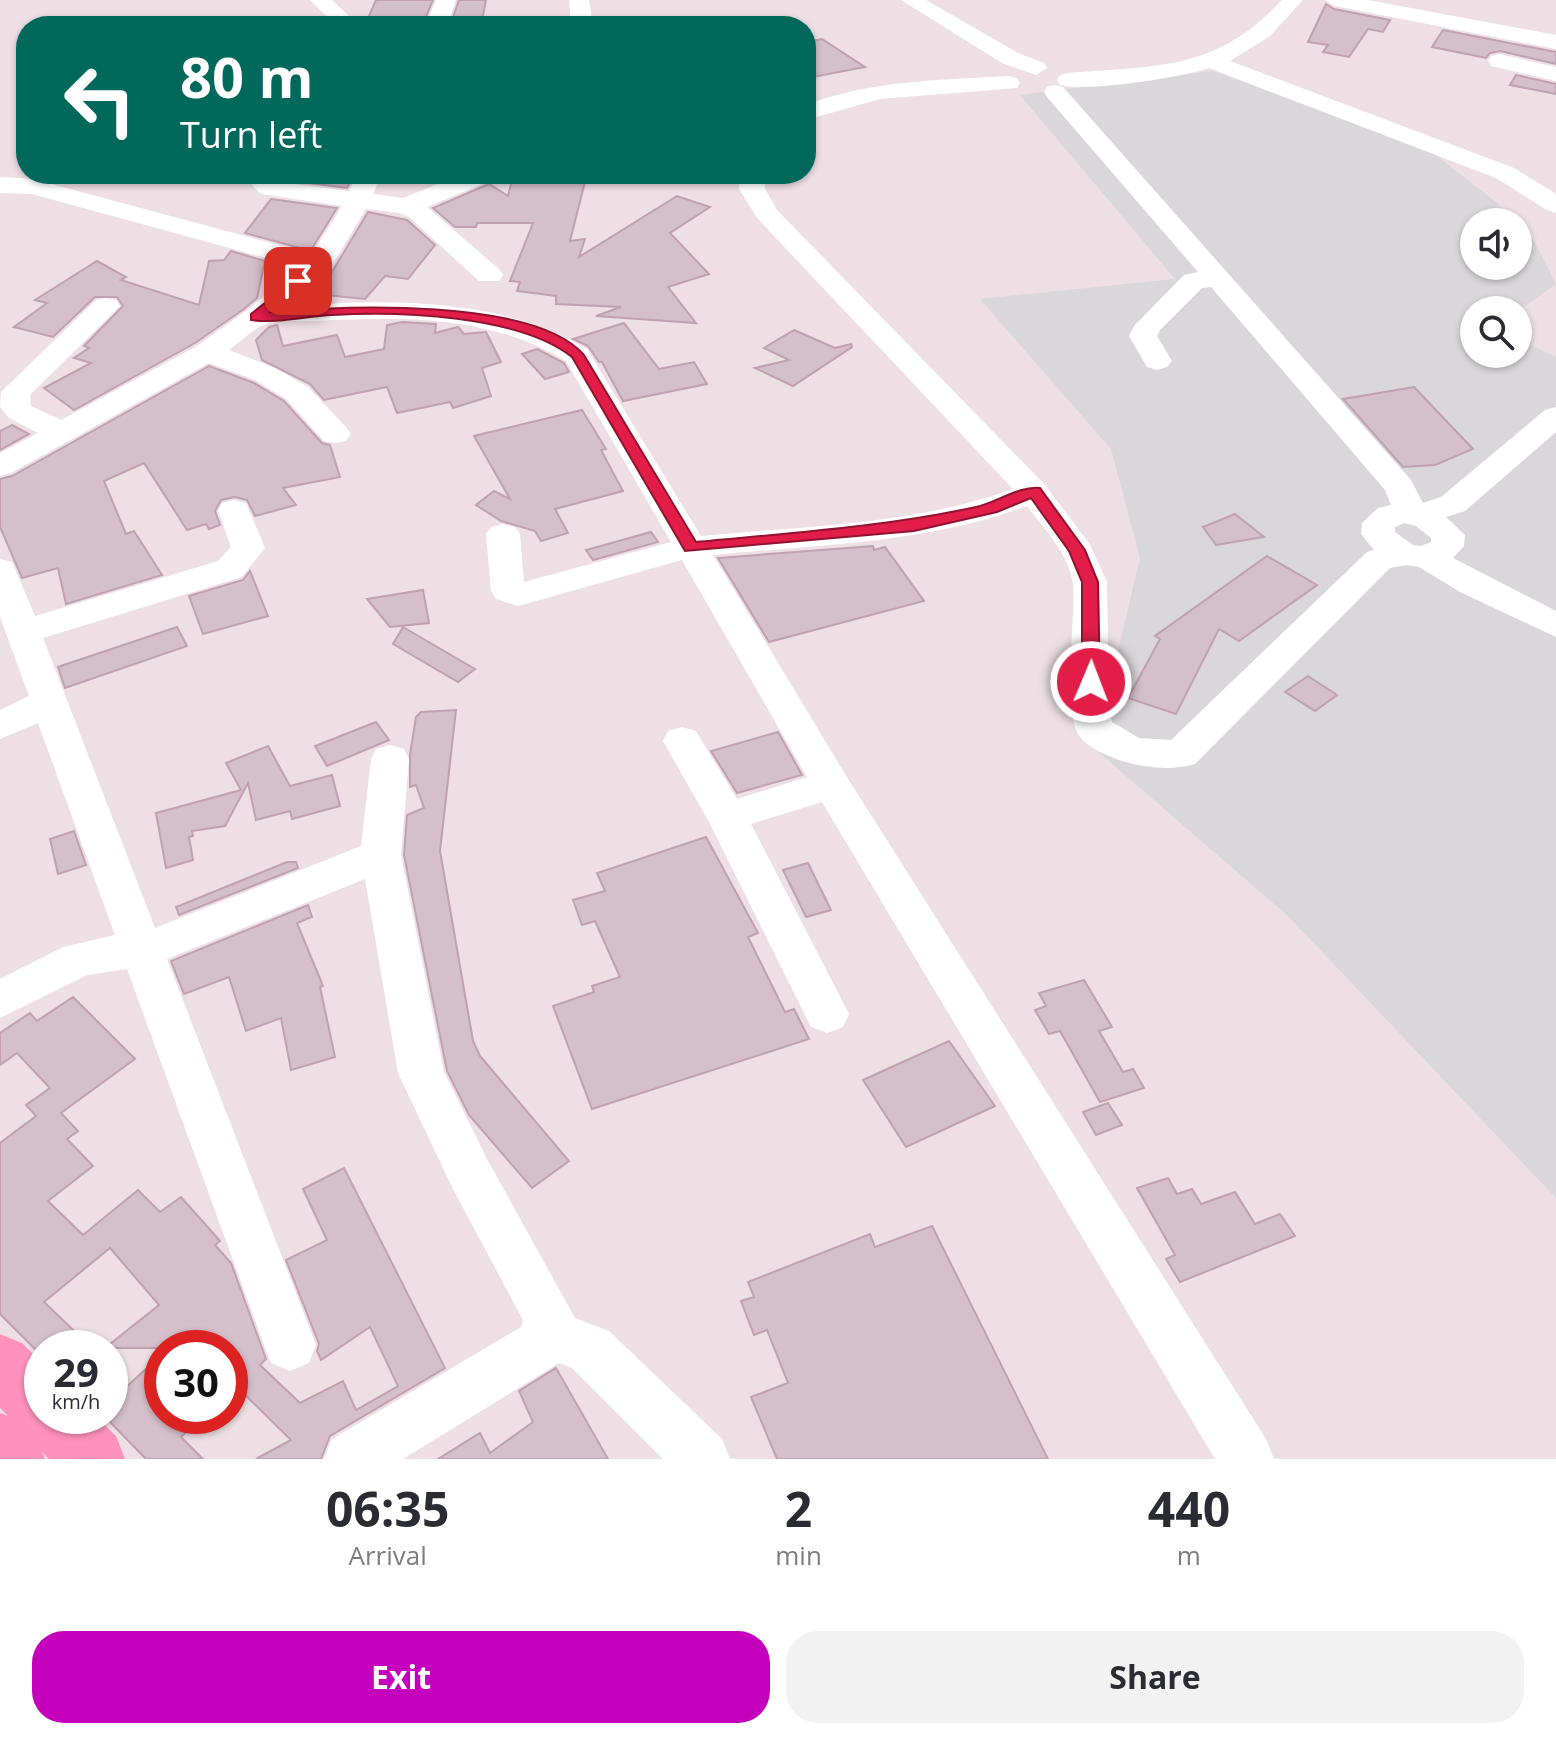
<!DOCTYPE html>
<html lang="en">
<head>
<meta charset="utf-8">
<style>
  body { margin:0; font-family:"Open Sans",sans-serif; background:#f2f2f3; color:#2b2b33; height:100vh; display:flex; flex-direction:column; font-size:30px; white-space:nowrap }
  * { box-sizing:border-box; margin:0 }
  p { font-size:26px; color:#7c7c81 }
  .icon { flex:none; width:44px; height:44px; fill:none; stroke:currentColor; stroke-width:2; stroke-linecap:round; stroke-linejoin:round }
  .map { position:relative; height:1459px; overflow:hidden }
  .drawer { display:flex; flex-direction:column; background:#fff; flex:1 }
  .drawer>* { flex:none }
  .top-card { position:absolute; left:16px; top:16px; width:800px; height:168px; border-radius:32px; box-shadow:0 2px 6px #0004; background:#00695c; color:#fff; overflow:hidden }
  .buttons { position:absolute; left:1460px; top:208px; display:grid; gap:16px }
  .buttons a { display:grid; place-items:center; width:72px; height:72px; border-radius:50%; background:#fff; box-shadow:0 2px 6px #0004; font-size:40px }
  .speed { position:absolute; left:24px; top:1330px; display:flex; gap:16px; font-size:40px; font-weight:700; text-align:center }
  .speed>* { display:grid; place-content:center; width:104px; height:104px; border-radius:50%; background:#fff; box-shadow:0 2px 6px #0004; line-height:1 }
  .speed small { font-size:20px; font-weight:400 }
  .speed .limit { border:12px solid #d22; background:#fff; color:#111 }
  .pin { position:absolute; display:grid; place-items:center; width:68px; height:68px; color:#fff; margin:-34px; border-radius:16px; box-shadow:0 4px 12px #0006 }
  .me { position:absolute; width:88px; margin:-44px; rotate:1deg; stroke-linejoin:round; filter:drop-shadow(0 0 6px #0008) }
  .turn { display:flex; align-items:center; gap:28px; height:168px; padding:0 32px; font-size:36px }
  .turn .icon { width:104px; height:104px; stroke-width:2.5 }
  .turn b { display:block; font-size:56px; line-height:68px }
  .eta { display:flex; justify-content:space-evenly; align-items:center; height:136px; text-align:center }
  .eta b { font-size:48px; font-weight:700; line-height:56px }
  .action { display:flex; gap:16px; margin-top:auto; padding:16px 32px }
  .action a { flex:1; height:92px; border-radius:32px; background:#c500bd; color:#fff; font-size:32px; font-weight:700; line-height:92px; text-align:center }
  .action a+a { background:#f2f2f3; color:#2b2b33 }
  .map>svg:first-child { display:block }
</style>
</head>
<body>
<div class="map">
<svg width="1556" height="1459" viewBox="0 0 1556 1459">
  <rect width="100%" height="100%" fill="#eddfe3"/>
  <path fill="#d9d7d9" d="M1213 71 1432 152 1497 203 1515 222H1474V266H1518V225L1534 241 1556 284 1518 311 1474 310V354H1518V339L1556 357V1198L1288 916 1095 749 1140 558 1111 449 980 299 1175 279 1020 95Z"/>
  <g fill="#d4bfca" stroke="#c0a0b1" stroke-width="2">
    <path d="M376 0H433L422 26 366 23Z"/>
    <path d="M459 0H486L481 26H450Z"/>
    <path d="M1326 4 1334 9 1390 20 1383 32 1368 29 1349 57 1323 52 1328 45 1308 42Z"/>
    <path d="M1443 30 1556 52V64L1500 51 1490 53 1486 58 1432 47Z"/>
    <path d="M822 39 865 67 813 77 806 71V42Z"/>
    <path d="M1516 75 1556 84V94L1510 85Z"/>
    <path d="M290 174H354L347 188 286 180Z"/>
    <path d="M512 180 585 182 570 241 585 239 579 257 677 196 710 207 670 233 709 274 668 287 696 323 596 316 621 307 556 304V296L517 291 520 282 510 281 533 223H477L476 227H455L433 208 489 184 508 196Z"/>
    <path d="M271 199 337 208 311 250 304 249 245 233Z"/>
    <path d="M368 212 407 220 435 245 408 279 385 276 365 299 306 293 332 272Z"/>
    <path d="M231 251 265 261 257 298 244 309 195 343 74 410 44 388 91 363 74 358 89 348 84 346 123 306 117 297H95L53 337 14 327 47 303 35 300 97 261 126 277 121 280 199 305 209 261 224 260Z"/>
    <path d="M402 322 436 324 435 333 458 327 464 334 486 332 501 362 482 368 491 396 453 408 450 402 397 413 387 387 324 400 310 384 262 360 256 340 269 327 277 325 283 346 337 335 345 357 384 349 387 325Z"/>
    <path d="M624 323 659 369 694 362 707 384 623 401 602 362H599L588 346 573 339Z"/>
    <path d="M794 330 835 348 851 344 852 347 793 386 755 368 789 360 764 348Z"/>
    <path d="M537 349 564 363 569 372 545 379 522 354Z"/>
    <path d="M209 366 254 383 284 401 322 443 330 445 340 477 283 488 296 505 255 516 247 500 235 497 221 500 215 511 220 525 209 529 206 524 187 530 144 463 104 481 126 534 134 531 162 575 66 604 58 568 22 578 0 527V479L12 476Z"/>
    <path d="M1414 387 1473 449 1435 465 1403 467 1343 399Z"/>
    <path d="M582 410 606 449 601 450 623 491 555 509 568 533 541 541 535 531 501 521 476 505 494 491 510 499 474 436Z"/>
    <path d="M12 425 29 434 0 450V431Z"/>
    <path d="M1235 514 1264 537 1216 545 1203 527Z"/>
    <path d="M651 532 658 542 593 560 586 550Z"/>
    <path d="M873 546 874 550 885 547 924 601 769 642 718 558Z"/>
    <path d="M1267 556 1317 585 1239 641 1219 629 1176 714 1128 698 1160 639 1155 636Z"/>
    <path d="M250 571 268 616 203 634 189 596 243 580Z"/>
    <path d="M423 590 429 623 390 627 367 599Z"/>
    <path d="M177 627 187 646 65 688 58 667Z"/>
    <path d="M403 627 475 669 458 682 393 644Z"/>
    <path d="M1308 676 1337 695 1315 711 1285 692Z"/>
    <path d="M456 710 440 851 473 1041 480 1056 569 1161 532 1188 469 1115 447 1071 404 855 407 815 424 808 416 785 410 787V754L416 717 421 712Z"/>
    <path d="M376 722 389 740 327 766 315 746Z"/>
    <path d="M778 732 802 775 737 793 711 751Z"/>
    <path d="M268 746 290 786 332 775 340 806 292 819 290 811 256 820 248 783 225 826 192 831 193 836 189 837 193 860 166 868 156 813 241 790 226 763Z"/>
    <path d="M74 831 86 865 58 874 50 839Z"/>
    <path d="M706 837 758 933 748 937 785 1012 794 1009 809 1039 592 1109 553 1006 594 992 592 986 620 977 595 921 582 925 573 900 605 891 597 873Z"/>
    <path d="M287 862H296L298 868 179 915 176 907Z"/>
    <path d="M808 863 831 910 806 917 783 870Z"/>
    <path d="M308 905 312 917 297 923 323 986 320 987 335 1057 291 1070 281 1018 246 1031 229 977 184 994 171 961Z"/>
    <path d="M1084 980 1112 1027 1099 1031 1123 1072 1133 1069 1144 1088 1100 1102 1060 1031 1049 1034 1035 1010 1046 1006 1039 993Z"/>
    <path d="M73 997 135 1059 61 1113 78 1131 67 1139 93 1166 48 1201 83 1235 138 1190 160 1212 181 1197 220 1241 215 1245 231 1263 266 1359 260 1365 300 1403 343 1381 356 1410 398 1386 370 1327 321 1360 317 1351 319 1344 286 1260 327 1240 303 1189 344 1168 445 1368 330 1436 321 1459H256L291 1440 230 1380V1348H105L159 1305 110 1248 44 1302 92 1348H42V1356L0 1314V1143L36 1116 26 1105 50 1088 17 1053 0 1065V1033L30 1013 37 1021Z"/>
    <path d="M949 1041 995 1106 906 1147 863 1080Z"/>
    <path d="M1108 1103 1122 1125 1096 1135 1083 1112Z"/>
    <path d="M1168 1178 1177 1194 1192 1189 1201 1204 1235 1192 1255 1224 1280 1214 1295 1236 1180 1282 1166 1259 1175 1255 1137 1188Z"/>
    <path d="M932 1226 1048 1459H777L751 1397 788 1383 767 1330 754 1335 741 1301 754 1297 748 1282 870 1234 875 1247Z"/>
    <path d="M162 1354V1416H203L181 1437 203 1459H146L110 1422V1402Z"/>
    <path d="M556 1368 608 1459H438L480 1433 490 1453 533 1422 519 1391Z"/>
  </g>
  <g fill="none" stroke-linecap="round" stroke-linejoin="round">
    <g fill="#fff" fill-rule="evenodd">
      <path d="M310 0H332L349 16 346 26H324L327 17Z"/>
      <path d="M436 0H456L447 26H425Z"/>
      <path d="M569 0H589L593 26H571Z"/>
      <path d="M901 0H926L1018 53 1044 63 1047 68 1036 75 1002 63Z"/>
      <path d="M1282 0H1303L1270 36 1230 61 1514 168 1556 194V213L1547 210 1496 178 1209 68C1178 78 1089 92 1060 85L1057 80 1060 75 1068 73C1157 66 1217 71 1282 0Z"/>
      <path d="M1325 0H1368L1556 35V49L1335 6Z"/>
      <path d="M1499 54 1556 67V81L1491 66 1488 61 1491 56Z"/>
      <path d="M1009 76 1017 78 1020 83 1017 88 880 99 806 120V105C871 80 941 80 1009 76Z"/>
      <path d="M1055 85 1063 87 1411 480 1423 503 1441 497 1545 410 1556 407V432L1465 511 1446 517 1465 535 1464 546 1453 558 1556 611V637L1460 592 1419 567 1406 565 1390 568 1195 764C1171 771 1146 768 1122 761 1108 756 1090 749 1080 737 1061 711 1076 620 1073 585 1070 555 1044 529 1027 506 928 543 818 545 713 555L845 774 1266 1439 1274 1459H1215L822 802 751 824 849 1014 843 1027 827 1033 811 1027 708 820 663 741 668 731 682 727 696 731 737 799 807 777 682 560 518 606 496 599 491 591 486 534 491 527 503 524 515 527 520 534 524 582 671 542 566 361C492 316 404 316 319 321 303 322 279 319 264 325 252 329 239 343 229 350L275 368 308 387 346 427 351 434 346 441 335 443 324 441 286 399 255 380 209 363 11 473 0 476V453L38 433 9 418 0 407 1 392 96 300 106 298 116 300 120 306 30 395 31 406 61 420 197 346 246 311 299 267 32 194 0 193V177L33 179 312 254 342 206 261 194 252 185 257 174H281L278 182 349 191 357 174H381L373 194 403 198 463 174H497L494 179 427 207 499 269 503 275 499 281H479L409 217 400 213 366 209 329 270 286 306C387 299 497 296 587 349L701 536C805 526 914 525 1013 489L758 219 739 189 740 174H764L765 189 777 210 1045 485 1089 543 1107 582 1109 708 1112 722 1139 738 1171 740 1367 552 1374 550 1361 534 1362 523 1378 508 1391 505 1385 490 1211 287 1202 288 1160 330 1157 336 1172 361 1167 367 1157 370 1147 367 1129 336 1134 326 1184 275 1198 272 1047 97 1044 92 1047 87ZM1404 523 1416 526 1431 538V542L1421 546 1413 545 1395 532V527Z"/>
      <path d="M234 500 246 503 265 548 242 577 43 638 155 928 361 846 371 759 376 749 390 745 404 749 409 759 401 855 444 1072 487 1159 575 1318 609 1331 722 1439 730 1459H663L572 1368 559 1363 403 1459H324L332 1439 521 1327 523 1320 453 1189 398 1073 365 879 167 959 316 1345 309 1363 290 1371 271 1363 264 1345 127 969 87 975 0 1018V979L63 947 115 935 38 723 0 739V710L29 696 0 617V559L12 562 35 616 218 561 231 547 218 510 222 503Z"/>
    </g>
    <path fill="#ff92bd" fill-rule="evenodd" d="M0 1334 22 1343 42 1363V1416H95L116 1436 125 1459H49L42 1452 45 1459H0V1413L8 1416 0 1408Z"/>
  </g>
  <path fill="#e11d48" stroke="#92132f" stroke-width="2" d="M298 277 305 281 303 284 271 312C343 306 534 297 584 355L696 542C790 533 884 527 976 507 995 503 1021 485 1040 488L1085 550 1098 582 1100 682 1091 688 1082 682V582L1069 551 1031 498 997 512 914 531 685 551 572 357C519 315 398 311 332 315 306 316 276 324 251 320V314Z"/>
</svg>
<div class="buttons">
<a><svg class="icon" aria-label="sound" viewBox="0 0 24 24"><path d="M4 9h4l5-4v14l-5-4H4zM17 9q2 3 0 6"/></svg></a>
<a><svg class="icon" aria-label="search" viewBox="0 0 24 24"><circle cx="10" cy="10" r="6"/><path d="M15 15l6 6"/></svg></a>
</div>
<div class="speed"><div>29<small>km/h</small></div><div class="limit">30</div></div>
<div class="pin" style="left:298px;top:281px;background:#d93025"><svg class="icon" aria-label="arrive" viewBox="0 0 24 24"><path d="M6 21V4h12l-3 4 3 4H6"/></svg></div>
<svg class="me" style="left:1091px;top:682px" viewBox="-20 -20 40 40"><circle r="17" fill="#e11d48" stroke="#fff" stroke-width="3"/><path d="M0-11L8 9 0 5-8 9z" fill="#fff"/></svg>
<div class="top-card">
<div class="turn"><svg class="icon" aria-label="left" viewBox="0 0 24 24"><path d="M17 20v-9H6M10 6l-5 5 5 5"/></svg><div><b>80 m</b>Turn left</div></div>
</div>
</div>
<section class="drawer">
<div class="eta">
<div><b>06:35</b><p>Arrival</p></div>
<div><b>2</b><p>min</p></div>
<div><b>440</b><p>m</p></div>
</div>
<div class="action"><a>Exit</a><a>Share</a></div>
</section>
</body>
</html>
